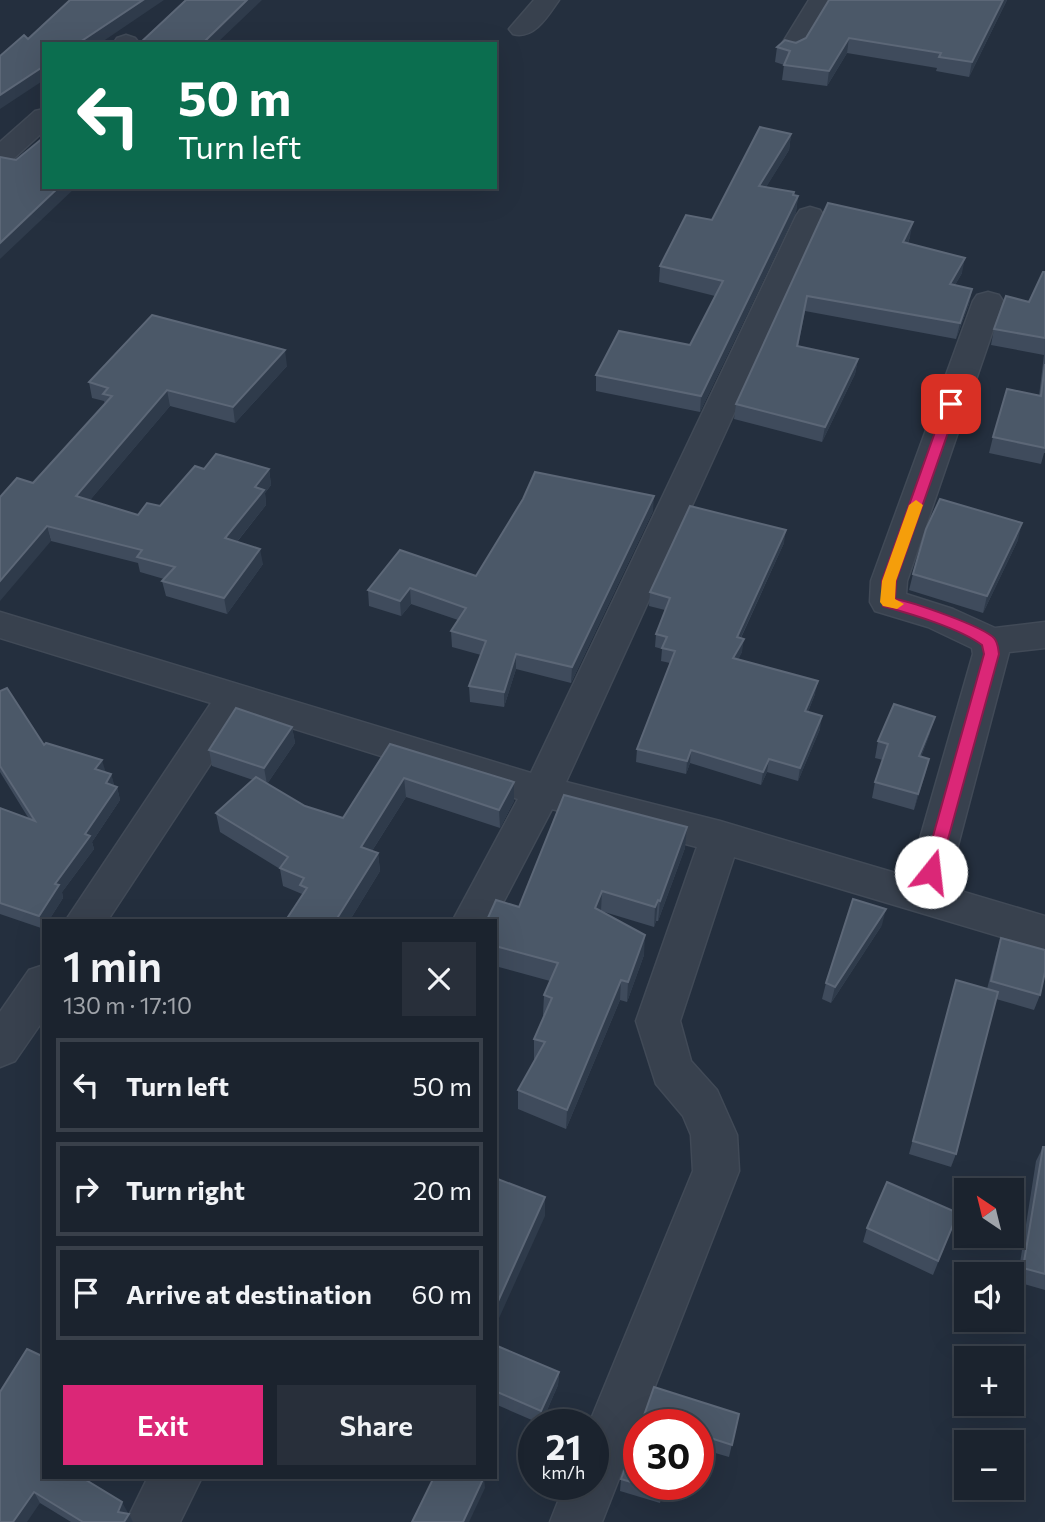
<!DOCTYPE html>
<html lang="en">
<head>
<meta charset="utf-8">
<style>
  body { margin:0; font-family:Commissioner,sans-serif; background:#282f3a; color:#f1f3f6; height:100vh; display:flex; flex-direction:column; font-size:26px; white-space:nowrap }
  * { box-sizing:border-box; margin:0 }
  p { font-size:23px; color:#a0a4aa }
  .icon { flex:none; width:38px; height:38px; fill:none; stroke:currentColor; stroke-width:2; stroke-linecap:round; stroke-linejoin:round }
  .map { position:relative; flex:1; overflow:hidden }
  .drawer { position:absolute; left:42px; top:919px; width:455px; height:560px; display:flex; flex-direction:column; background:#1b232e; border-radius:0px; box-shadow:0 7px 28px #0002,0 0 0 2px #39404a }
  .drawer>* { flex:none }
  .hud { position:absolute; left:42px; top:42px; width:455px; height:147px; border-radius:0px; box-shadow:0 7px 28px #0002,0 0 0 2px #39404a; background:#0b6e4f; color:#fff; overflow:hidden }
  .needle { width:46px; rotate:325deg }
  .tools { position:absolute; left:954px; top:1178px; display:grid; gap:14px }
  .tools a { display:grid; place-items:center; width:70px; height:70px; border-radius:0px; background:#1b232e; box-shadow:0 7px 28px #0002,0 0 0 2px #39404a; font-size:35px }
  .speed { position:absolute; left:518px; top:1409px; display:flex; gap:14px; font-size:35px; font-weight:700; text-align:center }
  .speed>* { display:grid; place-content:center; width:91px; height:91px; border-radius:50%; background:#1b232e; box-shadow:0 7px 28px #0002,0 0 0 2px #39404a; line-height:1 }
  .speed small { font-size:18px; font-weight:400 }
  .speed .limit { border:10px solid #d22; background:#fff; color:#111 }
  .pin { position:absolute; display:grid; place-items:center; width:60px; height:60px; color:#fff; margin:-30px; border-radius:14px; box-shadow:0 4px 10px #0006 }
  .me { position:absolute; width:77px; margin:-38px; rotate:16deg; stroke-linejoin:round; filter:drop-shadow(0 0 5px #0008) }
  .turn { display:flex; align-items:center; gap:24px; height:147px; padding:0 21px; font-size:32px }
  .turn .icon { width:91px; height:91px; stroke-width:2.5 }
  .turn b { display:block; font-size:49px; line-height:60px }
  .round { display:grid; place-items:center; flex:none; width:74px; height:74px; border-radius:0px; background:#282f3a }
  .summary { display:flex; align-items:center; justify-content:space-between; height:119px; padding:0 21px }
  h1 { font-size:42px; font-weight:600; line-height:52px }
  .primary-button { display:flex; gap:14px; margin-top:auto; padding:14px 21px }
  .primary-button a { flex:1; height:80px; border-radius:0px; background:#db2777; color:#fff; font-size:28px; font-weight:600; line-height:80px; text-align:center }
  .primary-button a+a { background:#282f3a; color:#f1f3f6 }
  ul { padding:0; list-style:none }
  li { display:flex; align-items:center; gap:21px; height:94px; margin:0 14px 10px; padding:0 7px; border:4px solid #39404a; border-radius:0px }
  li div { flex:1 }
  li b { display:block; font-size:26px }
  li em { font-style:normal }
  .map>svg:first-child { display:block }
</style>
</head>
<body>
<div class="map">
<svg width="1045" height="1522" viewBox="0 0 1045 1522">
  <rect width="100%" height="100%" fill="#242f3e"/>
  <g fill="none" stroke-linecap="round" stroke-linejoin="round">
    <defs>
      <g id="minor">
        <path d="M534 0H559C548 16 534 40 513 34L509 29Z"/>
        <path d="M809 0H833L802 52 793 55 784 52 780 47Z"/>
        <path d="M126 35 135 38 139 43 113 44 117 38Z"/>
        <path d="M44 109V131L10 162 0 164V142L35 111Z"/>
        <path d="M810 207 820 210 824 216 566 782 720 821 909 877 973 654 972 648 928 627 875 611 870 602 871 581 973 301 977 295 988 292 999 295 1003 301 907 581 906 594 953 609 995 628 1045 622V648L1009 652 947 887 1045 916V950L734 857 680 1021 691 1061 717 1090 737 1135 739 1171 602 1522H550L565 1484H593V1424H589L693 1171 691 1135 683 1116 656 1084 636 1021 697 847 552 809 494 920H453L518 799 244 713 108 920H66L211 703 0 638V612L531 773 796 216 800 210Z"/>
        <path d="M44 965V1019L15 1061 0 1067V1012L29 970Z"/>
        <path d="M148 1477H202L180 1522H126Z"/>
      </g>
    </defs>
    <use href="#minor" stroke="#414a57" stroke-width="3"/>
    <use href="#minor" fill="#38414e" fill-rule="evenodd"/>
  </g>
  <g fill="#3f4b5c">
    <path d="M829 0H1007L969 77 936 71 937 68 847 53 827 86 782 80 784 65 775 62 777 47 806 38Z"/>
    <path d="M791 134 789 150 766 187 798 196 796 212 700 412 596 391V375L690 345 715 296 659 282 660 266 712 220Z"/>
    <path d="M828 203 910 237 908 243 962 273 955 285 972 289 969 304 956 339 805 311 798 347 858 359 855 374 822 442 734 419 736 404Z"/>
    <path d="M1045 272V453H1044L1041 464 989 453 993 437 1039 396 1044 355 991 345 994 329 1029 302Z"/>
    <path d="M287 366 235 423 170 406 90 500 138 515 160 506 204 469H269L271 485 265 493 266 505 237 542 263 564 227 614 166 596 162 581 164 579 140 572 138 563 51 541 33 483 105 404 104 401 92 398 89 382Z"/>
    <path d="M653 511 571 683 516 669 504 707 470 702 469 686 481 655 452 647 451 631 458 620 411 604 401 616 369 606 368 590 476 576Z"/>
    <path d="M1018 540 983 613 909 590 913 574Z"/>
    <path d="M784 543 741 638 742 652 738 659 815 694 808 712 820 729 798 781 767 772 761 785 690 763 686 774 636 762 637 749 670 663 661 661 662 649 655 647 656 634 665 610 649 606 650 592Z"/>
    <path d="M0 691 44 745 111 774 114 786 117 787 120 800 92 842 94 849 62 892 63 898 49 920H44V929L0 914V808L29 819 0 772Z"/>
    <path d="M292 727 295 743 267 784 305 806 343 818 390 744 514 782V801L500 828 406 797 372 851 378 853 380 871 350 920H286L302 896V894L283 886 280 869 220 832 216 813 253 780 212 766 209 750Z"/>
    <path d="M930 733 921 757 929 759 914 810 872 798 875 782 883 760 875 758 878 741Z"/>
    <path d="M685 848 658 921H656L654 927 601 911 644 955 627 1002 620 1000 566 1129 518 1109V1090L535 1059H534V1039L544 1015H543L544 995 550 981 495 966V920L519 907Z"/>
    <path d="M882 925 831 1003 822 999 826 983Z"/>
    <path d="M1001 938 1040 995 1034 1010 996 999 956 1154 951 1167 909 1154 956 980 987 989 996 954Z"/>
    <path d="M1043 1147H1045V1290L1017 1282 1036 1161Z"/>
    <path d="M958 1213 933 1275 863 1242 867 1228Z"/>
    <path d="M495 1345 559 1372 558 1385 541 1424 495 1404Z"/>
    <path d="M739 1414 729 1457 698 1448V1424Z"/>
    <path d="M44 1477 128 1513 133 1522H71L40 1503 0 1522Z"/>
    <path d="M621 1479 665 1484 660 1503 620 1491Z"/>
  </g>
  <g fill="#2f3b4b">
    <path d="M143 0H164L99 44H77Z"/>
    <path d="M247 0H262L216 44 205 41Z"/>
    <path d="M1003 0H1007L969 77 972 62Z"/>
    <path d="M849 38 847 53 827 86 829 71Z"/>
    <path d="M44 66V80L0 109V95Z"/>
    <path d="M791 134 789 150 757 202 759 186Z"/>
    <path d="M59 187H76L0 259V243Z"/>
    <path d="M794 192 793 207 798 196 796 212 700 412 701 396Z"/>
    <path d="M913 222 910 237 901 257 903 242Z"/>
    <path d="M965 258 962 273 947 299 950 284Z"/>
    <path d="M972 289 969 304 956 339 960 323Z"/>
    <path d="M285 350 287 366 235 423 233 407Z"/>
    <path d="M858 359 855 374 822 442 825 427Z"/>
    <path d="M167 390 170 406 80 512 76 496Z"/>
    <path d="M269 469 271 485 265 493 266 505 227 554 225 538 255 487Z"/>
    <path d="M654 496 653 511 571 683 572 667Z"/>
    <path d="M1022 523 1018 540 983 613 987 596Z"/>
    <path d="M47 526 51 541 0 601V581Z"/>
    <path d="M786 530 784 543 735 650 737 637Z"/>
    <path d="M260 549 263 564 227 614 224 598Z"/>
    <path d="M410 588 411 604 401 616 400 601Z"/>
    <path d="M744 639 742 652 732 672 733 658Z"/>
    <path d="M516 654V669L504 707V692Z"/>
    <path d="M818 681 815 694 803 724 805 711Z"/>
    <path d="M822 716 820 729 798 781 800 768Z"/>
    <path d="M935 717 930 733 915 772 919 756Z"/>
    <path d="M292 727 295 743 267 784 264 768Z"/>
    <path d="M691 750 690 763 686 774 687 761Z"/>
    <path d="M769 759 767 772 761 785 763 772Z"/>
    <path d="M929 759 925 775 914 810 918 794Z"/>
    <path d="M102 760 106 773 95 769Z"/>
    <path d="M111 774 115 787 106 783Z"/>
    <path d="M404 778 406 797 363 865 361 847Z"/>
    <path d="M514 782V801L500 828 499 810Z"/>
    <path d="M117 787 120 800 92 842 94 849 62 892 63 898 49 920H44V929L39 916 55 884 85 834Z"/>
    <path d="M687 827 685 848 658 921 660 901Z"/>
    <path d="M378 853 380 871 350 920H336Z"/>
    <path d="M602 891 601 911 595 908Z"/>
    <path d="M658 900 656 921 654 927 655 907Z"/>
    <path d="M886 909 882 925 831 1003 835 987Z"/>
    <path d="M645 935 644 955 627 1002 628 982Z"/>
    <path d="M621 980 620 1000 566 1129 567 1110Z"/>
    <path d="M545 1197V1216L495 1327V1308Z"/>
    <path d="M559 1372 558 1385 541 1424V1411Z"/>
    <path d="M484 1477 485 1488 469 1522H463Z"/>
    <path d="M34 1492 40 1503 27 1522H13Z"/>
    <path d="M122 1502 128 1513 124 1522 118 1512Z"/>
    <path d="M129 1514 133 1522H124Z"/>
  </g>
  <g fill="#4b5868" stroke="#5c6777" stroke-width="2">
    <path d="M70 0H143L77 44H44V66L0 95V56L24 35 28 39Z"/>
    <path d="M186 0H247L205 41 220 44H139Z"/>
    <path d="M829 0H1003L972 62 939 57 941 53 849 38 829 71 784 65 790 51 777 47 785 40 796 43 806 38Z"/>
    <path d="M760 127 791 134 759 186 794 192 793 195 798 196 701 396 596 375 619 331 690 345 723 281 660 266 686 215 712 220Z"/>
    <path d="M44 137V187H59L0 243V157L16 160Z"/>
    <path d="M828 203 913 222 903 242 965 258 950 284 972 289 960 323 807 296 797 346 858 359 825 427 736 404Z"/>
    <path d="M1043 272H1045V338L994 329 1006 296 1029 302Z"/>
    <path d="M152 315 285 350 233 407 167 390 76 496 138 515 147 503 160 506 195 466 204 469 216 454 269 469 255 487 264 490 225 538 260 549 224 598 162 581 175 567 137 557 142 550 47 526 0 581V497L17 478 33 483 112 396 103 394 108 388 89 382Z"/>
    <path d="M1045 364V448L993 437 1007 389 1041 396Z"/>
    <path d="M535 472 654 496 572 667 516 654 504 692 469 686 486 641 451 631 466 608 410 588 400 601 368 590 400 550 476 576 523 499Z"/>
    <path d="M940 499 1022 523 987 596 913 574 926 529Z"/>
    <path d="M690 506 786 530 737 637 744 639 733 658 818 681 805 711 822 716 800 768 769 759 763 772 691 750 687 761 637 749 675 651 662 648 667 637 656 634 670 598 650 592Z"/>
    <path d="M7 688 44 745 46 743 102 760 95 769 111 774 106 783 117 787 85 834 90 836 55 884 59 885 39 916 0 903V808L35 821 0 766V691Z"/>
    <path d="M894 704 935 717 919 756 929 759 918 794 875 782 888 744 878 741Z"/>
    <path d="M236 708 292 727 264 768 209 750Z"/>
    <path d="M390 744 514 782 499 810 404 778 361 847 378 853 336 920H286L307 888 300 885 304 878 280 868 288 857 216 813 256 777 305 806 343 818Z"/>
    <path d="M564 795 687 827 660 901 658 900 655 907 602 891 595 908 645 935 628 982 621 980 567 1110 518 1090 545 1042 534 1039 552 998 544 995 558 963 495 946V920H487L496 900 519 907Z"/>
    <path d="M853 899 886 909 835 987 826 983Z"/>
    <path d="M1001 938 1045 950V972L1040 995 991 981Z"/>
    <path d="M956 980 998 992 956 1154 913 1141Z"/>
    <path d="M1043 1147H1045V1274L1023 1268Z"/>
    <path d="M495 1178 545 1197 495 1308Z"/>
    <path d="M887 1182 958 1213 938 1261 867 1228Z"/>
    <path d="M495 1345 559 1372 541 1411 495 1391Z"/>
    <path d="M27 1349 44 1357V1477H81L122 1502 118 1512 129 1514 124 1522H83L34 1492 13 1522H0V1392Z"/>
    <path d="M654 1387 739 1414 732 1445 698 1434V1424H641Z"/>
    <path d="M639 1430V1484H664L662 1491 621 1479Z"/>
    <path d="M434 1477H484L463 1522H412Z"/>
  </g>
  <path fill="#db2777" stroke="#8e194d" stroke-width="2" d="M951 399 958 404 896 581 895 599C913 602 982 626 994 638 998 642 998 648 999 654L939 872 937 877H925L923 872 984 654 982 645C959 628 911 614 883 606L882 581 945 404Z"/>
  <path fill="#f59e0b" d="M916 500 923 505 896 581 895 599 904 604 897 609 883 606 880 602 882 581 909 505Z"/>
</svg>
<div class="tools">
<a><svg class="needle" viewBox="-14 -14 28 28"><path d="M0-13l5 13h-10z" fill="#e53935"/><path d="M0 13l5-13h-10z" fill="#a0a4aa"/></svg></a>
<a><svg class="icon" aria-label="sound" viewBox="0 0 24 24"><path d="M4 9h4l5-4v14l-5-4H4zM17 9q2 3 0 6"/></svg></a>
<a>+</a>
<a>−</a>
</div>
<div class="speed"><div>21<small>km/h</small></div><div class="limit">30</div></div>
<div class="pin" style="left:951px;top:404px;background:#d93025"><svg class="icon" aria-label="arrive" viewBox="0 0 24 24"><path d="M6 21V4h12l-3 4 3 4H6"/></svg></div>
<svg class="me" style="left:931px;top:872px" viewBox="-20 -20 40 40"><circle r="19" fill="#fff"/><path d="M0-13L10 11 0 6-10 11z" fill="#db2777"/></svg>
<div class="hud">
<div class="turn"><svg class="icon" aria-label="left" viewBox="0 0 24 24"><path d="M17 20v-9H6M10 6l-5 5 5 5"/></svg><div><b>50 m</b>Turn left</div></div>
</div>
<section class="drawer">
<div class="summary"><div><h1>1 min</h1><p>130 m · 17:10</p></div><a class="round"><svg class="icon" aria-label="close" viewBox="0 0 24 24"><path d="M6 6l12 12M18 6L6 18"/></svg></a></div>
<ul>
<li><svg class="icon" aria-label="left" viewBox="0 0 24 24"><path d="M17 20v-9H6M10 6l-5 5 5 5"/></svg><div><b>Turn left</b></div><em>50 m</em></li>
<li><svg class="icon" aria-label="right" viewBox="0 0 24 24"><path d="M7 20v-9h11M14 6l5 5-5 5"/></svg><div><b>Turn right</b></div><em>20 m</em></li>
<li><svg class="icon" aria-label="arrive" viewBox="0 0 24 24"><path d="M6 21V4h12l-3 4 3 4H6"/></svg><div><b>Arrive at destination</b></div><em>60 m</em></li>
</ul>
<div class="primary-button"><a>Exit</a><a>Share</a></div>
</section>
</div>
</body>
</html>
